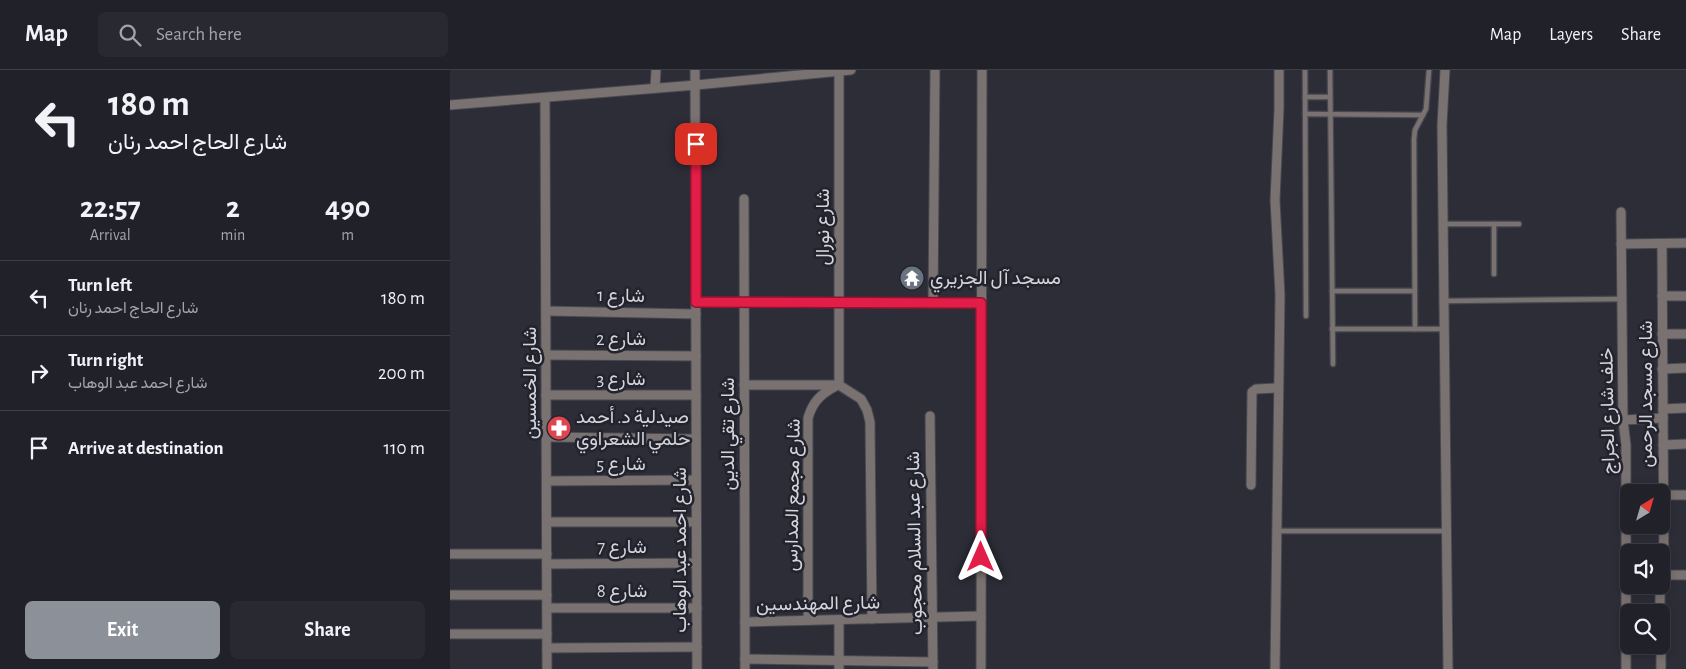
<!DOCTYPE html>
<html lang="en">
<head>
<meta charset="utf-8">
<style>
  body { margin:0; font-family:"Alegreya Sans",Vazirmatn,sans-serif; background:#292a31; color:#f1f3f6; height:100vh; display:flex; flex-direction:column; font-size:19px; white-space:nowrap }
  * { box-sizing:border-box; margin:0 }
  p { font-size:16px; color:#a2a4a8 }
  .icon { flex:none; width:28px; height:28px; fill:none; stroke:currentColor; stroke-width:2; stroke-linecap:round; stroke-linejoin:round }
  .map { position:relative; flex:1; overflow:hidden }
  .details { display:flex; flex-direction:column; background:#212229; width:450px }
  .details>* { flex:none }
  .hud { background:#212229; color:#f1f3f6; overflow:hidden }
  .needle { width:32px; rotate:37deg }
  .buttons { position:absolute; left:1170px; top:414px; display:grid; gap:10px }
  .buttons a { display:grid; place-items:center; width:50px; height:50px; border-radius:8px; background:#212229; box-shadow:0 2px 8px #0003,0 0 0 1px #3e3f46; font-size:25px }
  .pin { position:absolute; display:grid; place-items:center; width:42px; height:42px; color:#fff; margin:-21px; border-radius:10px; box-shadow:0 2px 8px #0006 }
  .me { position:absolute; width:55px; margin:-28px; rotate:0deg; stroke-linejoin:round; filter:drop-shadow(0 0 4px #0008) }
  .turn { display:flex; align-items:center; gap:18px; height:105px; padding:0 25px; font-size:22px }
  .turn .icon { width:65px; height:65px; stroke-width:2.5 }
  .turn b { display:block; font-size:35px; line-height:42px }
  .eta { display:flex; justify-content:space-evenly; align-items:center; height:85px; text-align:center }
  .eta b { font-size:30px; font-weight:700; line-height:35px }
  .cta { display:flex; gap:10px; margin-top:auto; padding:10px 25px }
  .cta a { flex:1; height:58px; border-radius:8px; background:#8c9099; color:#fff; font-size:20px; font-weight:700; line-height:58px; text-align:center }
  .cta a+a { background:#292a31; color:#f1f3f6 }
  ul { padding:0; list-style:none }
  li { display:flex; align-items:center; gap:15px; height:75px; padding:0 25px; border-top:1px solid #3e3f46 }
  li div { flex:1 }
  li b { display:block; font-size:19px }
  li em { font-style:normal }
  header { display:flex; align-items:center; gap:30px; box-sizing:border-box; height:70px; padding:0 25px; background:#212229; border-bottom:1px solid #3e3f46 }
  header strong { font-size:24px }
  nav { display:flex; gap:28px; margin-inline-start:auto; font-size:18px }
  .search { width:350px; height:45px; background:#292a31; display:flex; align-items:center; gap:12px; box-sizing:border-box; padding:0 18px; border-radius:8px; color:#a2a4a8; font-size:19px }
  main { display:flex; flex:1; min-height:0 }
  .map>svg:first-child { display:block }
</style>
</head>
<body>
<header>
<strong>Map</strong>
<div class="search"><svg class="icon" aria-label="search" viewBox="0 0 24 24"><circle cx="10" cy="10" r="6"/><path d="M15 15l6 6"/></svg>Search here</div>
<nav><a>Map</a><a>Layers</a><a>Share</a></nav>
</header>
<main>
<section class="details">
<div class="hud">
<div class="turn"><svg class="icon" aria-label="left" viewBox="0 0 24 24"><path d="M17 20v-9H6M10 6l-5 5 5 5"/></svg><div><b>180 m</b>شارع الحاج احمد رنان</div></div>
</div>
<div class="eta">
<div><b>22:57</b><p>Arrival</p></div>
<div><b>2</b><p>min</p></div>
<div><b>490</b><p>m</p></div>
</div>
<ul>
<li><svg class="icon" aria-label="left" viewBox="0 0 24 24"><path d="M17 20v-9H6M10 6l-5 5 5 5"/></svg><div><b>Turn left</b><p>شارع الحاج احمد رنان</p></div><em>180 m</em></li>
<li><svg class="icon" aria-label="right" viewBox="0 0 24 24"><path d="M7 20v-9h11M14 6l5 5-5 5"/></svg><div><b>Turn right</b><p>شارع احمد عبد الوهاب</p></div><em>200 m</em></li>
<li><svg class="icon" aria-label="arrive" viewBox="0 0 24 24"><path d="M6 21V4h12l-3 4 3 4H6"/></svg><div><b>Arrive at destination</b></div><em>110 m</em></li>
</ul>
<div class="cta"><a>Exit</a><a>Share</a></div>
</section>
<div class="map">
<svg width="1236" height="599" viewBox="0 0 1236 599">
  <rect width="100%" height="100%" fill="#2c2d37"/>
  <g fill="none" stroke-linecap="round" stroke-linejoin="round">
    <defs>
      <g id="lane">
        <path d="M855 0 856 246"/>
        <path d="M880 0 883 294"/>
        <path d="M855 27H880"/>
        <path d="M855 44 973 45"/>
        <path d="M994 154H1069"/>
        <path d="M1044 204V154"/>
        <path d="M882 221H965"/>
        <path d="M994 231 1172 229"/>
        <path d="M882 259H994"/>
        <path d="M965 259 964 69 965 60 976 39 979 0"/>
        <path d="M828 461H996"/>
      </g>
      <g id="street">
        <path d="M245 0 247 599"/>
        <path d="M389 0V315"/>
        <path d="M995 0 992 55 998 599"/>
        <path d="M205 18 206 0"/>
        <path d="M95 28 97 599"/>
        <path d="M0 35 246 15 401 0"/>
        <path d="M294 129 295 599"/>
        <path d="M1171 142 1173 350 1176 375V599"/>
        <path d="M1171 174 1236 173"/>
        <path d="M1212 174 1214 505"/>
        <path d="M1212 226H1236"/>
        <path d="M246 232 531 233"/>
        <path d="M483 233 485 0"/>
        <path d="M96 241 246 244"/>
        <path d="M1212 264H1236"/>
        <path d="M96 285 246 286"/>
        <path d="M1212 299 1236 298"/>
        <path d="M294 315H389L411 329 417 340 420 352 422 549"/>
        <path d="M96 325H246"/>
        <path d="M1213 339 1236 338"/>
        <path d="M480 346 483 599"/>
        <path d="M1173 350 1213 348"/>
        <path d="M97 367 246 369"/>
        <path d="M1213 375 1236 374"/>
        <path d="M97 411 246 410"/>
        <path d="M801 415 802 322 806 319 828 318"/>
        <path d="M1213 425H1236"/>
        <path d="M97 452H246"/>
        <path d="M0 484H97"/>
        <path d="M97 494 246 493"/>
        <path d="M1211 505H1236"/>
        <path d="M1210 515V542"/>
        <path d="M0 525H97"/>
        <path d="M97 538H247"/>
        <path d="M358 550V348C363 331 371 324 386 316"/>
        <path d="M295 552 531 546"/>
        <path d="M0 564H97"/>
        <path d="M1211 575V599"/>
        <path d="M97 578 247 577"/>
        <path d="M295 589 483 592"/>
        <path d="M389 599V550"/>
        <path d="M531 599 532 0"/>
        <path d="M825 599 830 225 825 130 829 39V0"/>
      </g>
    </defs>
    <use href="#lane" stroke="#474851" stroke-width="7"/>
    <use href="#street" stroke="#474851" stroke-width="11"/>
    <use href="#lane" stroke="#797270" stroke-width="4.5"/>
    <use href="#street" stroke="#797270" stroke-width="9"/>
  </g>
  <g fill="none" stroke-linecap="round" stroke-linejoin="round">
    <defs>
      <path id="route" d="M246 74V232L531 233V487"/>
    </defs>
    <use href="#route" stroke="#92132f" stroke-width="12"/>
    <use href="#route" stroke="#e11d48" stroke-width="9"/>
  </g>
  <defs>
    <symbol id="temple-disc" viewBox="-11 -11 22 22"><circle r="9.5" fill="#6b7280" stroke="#22232d"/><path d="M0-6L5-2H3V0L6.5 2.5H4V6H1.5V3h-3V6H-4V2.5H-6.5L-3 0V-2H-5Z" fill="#fff"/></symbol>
    <symbol id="pharmacy-disc" viewBox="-11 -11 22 22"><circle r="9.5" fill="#e0444e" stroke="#22232d"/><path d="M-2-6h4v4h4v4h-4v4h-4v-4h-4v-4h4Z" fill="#fff"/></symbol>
  </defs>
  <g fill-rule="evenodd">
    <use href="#temple-disc" x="448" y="194" width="28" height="28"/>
    <use href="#pharmacy-disc" x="95" y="344" width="28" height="28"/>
  </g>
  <g text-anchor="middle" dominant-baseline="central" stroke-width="5" stroke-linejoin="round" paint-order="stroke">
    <g font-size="19" fill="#d4d5dc" stroke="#22232d">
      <text transform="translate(373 157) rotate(-90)">شارع نورال</text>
      <text transform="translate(171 226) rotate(1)">شارع 1</text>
      <text x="171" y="269">شارع 2</text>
      <text x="171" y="309">شارع 3</text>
      <text transform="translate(80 313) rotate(-90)">شارع الخمسين</text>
      <text transform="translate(1196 324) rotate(-90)">شارع مسجد الرحمن</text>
      <text transform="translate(1158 341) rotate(-91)">خلف شارع الجراج</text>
      <text transform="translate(278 364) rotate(-90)">شارع تقي الدين</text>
      <text x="171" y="394">شارع 5</text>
      <text transform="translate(343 425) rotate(-89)">شارع مجمع المدارس</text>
      <text transform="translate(465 473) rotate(-91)">شارع عبد السلام محجوب</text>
      <text x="172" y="477">شارع 7</text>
      <text transform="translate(230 480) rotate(-90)">شارع احمد عبد الوهاب</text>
      <text x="172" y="521">شارع 8</text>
      <text transform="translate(368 534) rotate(-1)">شارع المهندسين</text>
    </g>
    <g font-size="19" fill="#d4d5dc" stroke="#22232d" text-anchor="start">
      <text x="480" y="208">مسجد آل الجزيري</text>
      <text x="126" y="347">صيدلية د. أحمد<tspan x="126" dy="22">حلمي الشعراوي</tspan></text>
    </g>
  </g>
</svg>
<div class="buttons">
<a><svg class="needle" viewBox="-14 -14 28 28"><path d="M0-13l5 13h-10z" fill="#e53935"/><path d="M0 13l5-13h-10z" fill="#a2a4a8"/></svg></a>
<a><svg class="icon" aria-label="sound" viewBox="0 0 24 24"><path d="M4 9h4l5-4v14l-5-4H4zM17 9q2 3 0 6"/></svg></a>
<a><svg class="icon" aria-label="search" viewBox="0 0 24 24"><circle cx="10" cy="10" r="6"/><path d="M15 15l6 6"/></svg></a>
</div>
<div class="pin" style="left:246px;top:74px;background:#d93025"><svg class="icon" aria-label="arrive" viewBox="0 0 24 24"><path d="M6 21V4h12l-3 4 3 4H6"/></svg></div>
<svg class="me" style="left:531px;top:487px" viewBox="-20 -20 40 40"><path d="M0-17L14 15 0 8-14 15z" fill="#e11d48" stroke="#fff" stroke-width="4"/></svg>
</div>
</main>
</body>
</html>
